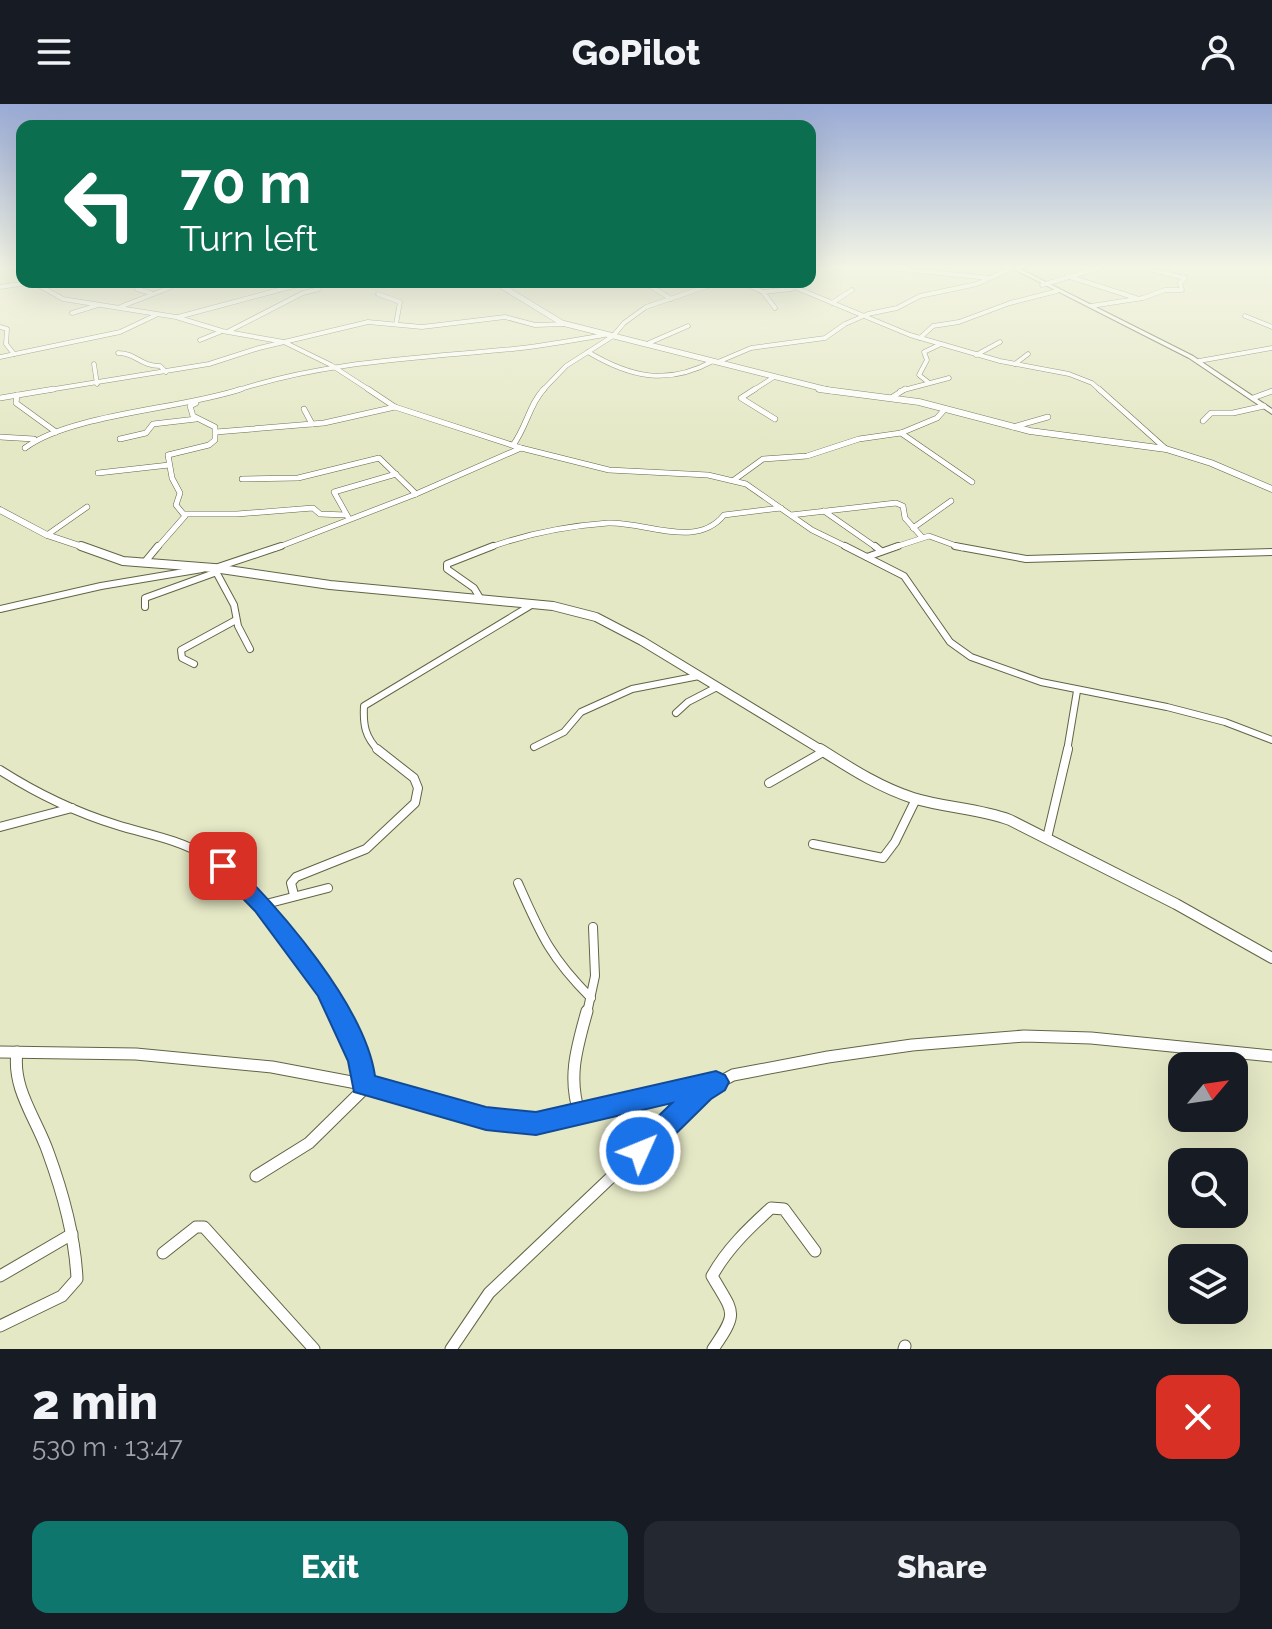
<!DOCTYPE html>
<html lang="en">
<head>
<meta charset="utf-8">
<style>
  body { margin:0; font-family:Raleway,sans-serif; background:#242831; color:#f1f3f6; height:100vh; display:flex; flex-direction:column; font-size:30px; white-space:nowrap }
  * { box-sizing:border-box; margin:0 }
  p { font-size:26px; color:#9ea1a6 }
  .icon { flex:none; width:44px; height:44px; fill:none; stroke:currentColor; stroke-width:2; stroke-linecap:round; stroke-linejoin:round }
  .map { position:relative; height:1245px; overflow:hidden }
  .side { display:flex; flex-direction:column; background:#171b24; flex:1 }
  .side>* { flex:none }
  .guide { position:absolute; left:16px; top:16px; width:800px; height:168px; border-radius:16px; box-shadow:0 8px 32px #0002; background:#0b6e4f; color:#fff; overflow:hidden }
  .needle { width:52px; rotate:61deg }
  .tools { position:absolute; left:1168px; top:948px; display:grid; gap:16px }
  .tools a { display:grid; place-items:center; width:80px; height:80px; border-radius:16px; background:#171b24; box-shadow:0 8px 32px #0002; font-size:40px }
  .pin { position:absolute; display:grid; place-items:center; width:68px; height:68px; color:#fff; margin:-34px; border-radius:16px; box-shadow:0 4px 12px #0006 }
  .me { position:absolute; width:88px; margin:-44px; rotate:46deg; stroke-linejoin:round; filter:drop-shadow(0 0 6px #0008) }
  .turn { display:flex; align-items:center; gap:28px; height:168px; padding:0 32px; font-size:36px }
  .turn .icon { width:104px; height:104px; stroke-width:2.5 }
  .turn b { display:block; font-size:56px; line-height:68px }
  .round { display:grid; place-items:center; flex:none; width:84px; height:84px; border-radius:16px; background:#242831 }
  .headline { display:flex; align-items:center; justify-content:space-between; height:136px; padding:0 32px }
  h1 { font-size:48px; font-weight:800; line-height:60px }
  .button { display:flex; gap:16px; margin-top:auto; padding:16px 32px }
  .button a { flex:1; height:92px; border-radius:16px; background:#0f766e; color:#fff; font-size:32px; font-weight:800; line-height:92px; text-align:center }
  .button a+a { background:#242831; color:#f1f3f6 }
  header { display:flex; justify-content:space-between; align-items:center; height:104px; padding:0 32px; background:#171b24; font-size:36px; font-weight:800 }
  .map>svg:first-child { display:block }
</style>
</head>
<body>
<header><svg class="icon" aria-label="menu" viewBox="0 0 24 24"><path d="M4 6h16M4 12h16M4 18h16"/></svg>GoPilot<svg class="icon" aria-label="person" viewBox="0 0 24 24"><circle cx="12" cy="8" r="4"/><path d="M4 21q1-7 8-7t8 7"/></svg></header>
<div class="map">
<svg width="1272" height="1245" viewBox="0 0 1272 1245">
  <rect width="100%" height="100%" fill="#e5e8c5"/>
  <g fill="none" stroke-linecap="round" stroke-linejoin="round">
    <defs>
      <g id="minor-far4">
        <path d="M17 164 22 168"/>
        <path d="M891 164 989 174"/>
        <path d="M1067 172 1136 194"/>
        <path d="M33 178 63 195 176 213 222 227 284 238 331 261 371 287"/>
        <path d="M139 178 137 185 151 189"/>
        <path d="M644 178 671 195"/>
        <path d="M741 178 763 188 775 204"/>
        <path d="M782 178 910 231 1000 257 1069 270 1092 279 1101 287"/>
        <path d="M1042 181 1099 164"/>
        <path d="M0 183 34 178"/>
        <path d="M763 188 792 185"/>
        <path d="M378 190 400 198 396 220"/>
        <path d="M832 199 852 186"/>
        <path d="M1091 202 1143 194 1165 186H1182L1180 179 1185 174 1153 166"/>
        <path d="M120 203 169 184 176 178"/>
        <path d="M72 209 98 201"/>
        <path d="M1245 212 1272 223"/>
        <path d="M178 213 309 178"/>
        <path d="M0 223 7 225 6 240 14 250"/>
        <path d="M229 227 303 189 319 185"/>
        <path d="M920 234 933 222 959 218 1010 199 1057 187"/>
        <path d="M200 236 220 228"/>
        <path d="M649 239 688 222"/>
        <path d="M588 248C630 273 667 282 713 257"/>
        <path d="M118 249C136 249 140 262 160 262L166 268"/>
        <path d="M976 251 1000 238"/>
        <path d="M0 253 120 228 156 211"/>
        <path d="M1199 257 1272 244"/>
        <path d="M718 258 751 244 825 234 845 220 868 210 897 204 920 192 977 180 1012 164"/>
        <path d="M94 260 97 280"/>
        <path d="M1015 260 1028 250"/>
        <path d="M928 278 919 271 927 256 924 248 941 240"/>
        <path d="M42 287 209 260 259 244 368 218 422 223 505 213 535 221 565 220"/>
        <path d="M235 287C325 257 419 254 513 245 543 242 574 236 604 231"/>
        <path d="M542 287 566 262 613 232 624 219 646 203 720 178"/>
        <path d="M752 287 774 273"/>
        <path d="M900 287 949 274"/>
      </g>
      <g id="minor-far3">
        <path d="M368 285 395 303 521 344 609 366 708 371 746 380 812 426 849 444"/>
        <path d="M755 285 741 294 775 315"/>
        <path d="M1099 285 1166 345"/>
        <path d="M17 291 16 299 56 328"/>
        <path d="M0 294 54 285"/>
        <path d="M891 294 905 285"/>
        <path d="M1253 294 1272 287"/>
        <path d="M304 305 312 320"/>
        <path d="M1203 317 1211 309H1233L1264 302"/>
        <path d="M1013 323 1048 313"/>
        <path d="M216 328 324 319 395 303"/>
        <path d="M901 329 972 378"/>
        <path d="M0 333 34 335"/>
        <path d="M120 335 146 329 153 320 196 315"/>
        <path d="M513 341C526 324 530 299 544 285"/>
        <path d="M25 344C70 310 183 305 241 285"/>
        <path d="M98 369 169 361"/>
        <path d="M242 375 298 374 379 354 416 390"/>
        <path d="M734 376 763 355 807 352 859 335 901 329 937 314 945 305"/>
        <path d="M824 407 877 444"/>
        <path d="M185 410H237L313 404 320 410 346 411"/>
        <path d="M791 411 896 399 903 402 905 414 921 432"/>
        <path d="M348 413 334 388 396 370"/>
        <path d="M913 424 951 397"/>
        <path d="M47 431 87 403"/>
        <path d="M157 444 185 412 176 401 180 389 172 374 168 351 209 341 215 336V323L193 312 190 302 196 299"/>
        <path d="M276 444 416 390 521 344"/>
        <path d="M488 444C526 430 567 422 608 419 644 417 696 446 724 411L781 404"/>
        <path d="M892 444 929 432 962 444"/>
      </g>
      <g id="minor-far2">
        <path d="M845 442 904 472 950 538 971 553 1041 578 1167 603 1225 618 1272 636"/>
        <path d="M875 442 881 447"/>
        <path d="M955 442 1026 455 1272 448"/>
        <path d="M867 453 898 442"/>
        <path d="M144 459 158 442"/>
        <path d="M218 463 281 442"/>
        <path d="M214 464 234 501 238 522 250 545"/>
        <path d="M480 494 474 484 447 465V460L493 442"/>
        <path d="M145 503V494L217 468"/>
        <path d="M0 505 101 482 202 465"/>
        <path d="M194 560 182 554 181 546 236 516"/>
        <path d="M676 609 688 598 717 583"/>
        <path d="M534 643 564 628 581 608 632 585 699 572"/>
        <path d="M379 647C365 633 363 621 364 602L533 500"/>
        <path d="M1067 647 1077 587"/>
      </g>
      <g id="minor-far1">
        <path d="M0 666C36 689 75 708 117 721 145 730 178 735 204 751 263 785 306 849 338 909"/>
        <path d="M769 679 823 648"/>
        <path d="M0 723 72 704"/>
        <path d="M1047 734 1068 645"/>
        <path d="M813 740 883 754 895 738 916 695"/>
        <path d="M518 779C541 831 550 853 591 894"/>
        <path d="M294 791 291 779 296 773 366 745 415 699 418 684 414 674 377 645"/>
        <path d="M262 801 328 784"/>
        <path d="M587 909 595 872 593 823"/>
      </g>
      <g id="minor">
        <path d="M337 907 356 951 363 980"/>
        <path d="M0 948 136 950 272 963 362 980 475 1013 514 1019 585 1012 710 980"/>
        <path d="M580 1011C567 974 577 943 587 907"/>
        <path d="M256 1072 309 1039 368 981"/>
        <path d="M163 1149 196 1123H204L314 1245"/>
        <path d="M0 1172 72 1130"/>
        <path d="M0 1222 62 1192 77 1175C75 1131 63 1089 48 1048 36 1014 12 985 17 948"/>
        <path d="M451 1245 489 1189 701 988 733 971 828 953 912 941 1024 932 1091 934 1272 952"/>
        <path d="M713 1245C739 1207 734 1210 712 1172 727 1145 748 1125 771 1104L784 1105 815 1147"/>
        <path d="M904 1245 905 1242"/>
      </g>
      <path id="tertiary-far3" d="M495 178 562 219 832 287"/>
      <g id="tertiary-far2">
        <path d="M819 285 919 298 1030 327 1166 345 1211 359 1272 385"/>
        <path d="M0 406 47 431 86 444"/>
      </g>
      <path id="tertiary-far1" d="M81 442 123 457 214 464 330 481 553 502 596 513 642 537 823 647"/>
      <path id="tertiary" d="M820 645C850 664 879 683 913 694 945 704 978 704 1010 716L1176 800 1272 854"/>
      <path id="secondary" d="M1012 164H1018L1193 252 1272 305V310L1189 254Z"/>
    </defs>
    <use href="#minor-far4" stroke="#626445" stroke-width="5"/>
    <use href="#minor-far3" stroke="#626445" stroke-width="6"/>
    <use href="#minor-far2" stroke="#626445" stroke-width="8"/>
    <use href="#minor-far1" stroke="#626445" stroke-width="10"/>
    <use href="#minor" stroke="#626445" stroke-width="13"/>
    <use href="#tertiary-far3" stroke="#626445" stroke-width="6"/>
    <use href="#tertiary-far2" stroke="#626445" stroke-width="7"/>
    <use href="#tertiary-far1" stroke="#626445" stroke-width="10"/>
    <use href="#tertiary" stroke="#626445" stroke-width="12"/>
    <use href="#secondary" stroke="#626445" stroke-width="2"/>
    <use href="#minor-far4" stroke="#fff" stroke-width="4"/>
    <use href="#minor-far3" stroke="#fff" stroke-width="5"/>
    <use href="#minor-far2" stroke="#fff" stroke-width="6"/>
    <use href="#minor-far1" stroke="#fff" stroke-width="8"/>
    <use href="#minor" stroke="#fff" stroke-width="11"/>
    <use href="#tertiary-far3" stroke="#fff" stroke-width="5"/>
    <use href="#tertiary-far2" stroke="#fff" stroke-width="6"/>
    <use href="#tertiary-far1" stroke="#fff" stroke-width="8"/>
    <use href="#tertiary" stroke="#fff" stroke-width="10"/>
    <use href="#secondary" fill="#fff" fill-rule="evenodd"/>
  </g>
  <linearGradient id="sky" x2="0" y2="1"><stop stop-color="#99aad5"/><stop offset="0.48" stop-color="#f3f5e5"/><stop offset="1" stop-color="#f3f5e5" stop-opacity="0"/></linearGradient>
  <rect width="1272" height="339" fill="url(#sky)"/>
  <path fill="#1a73e8" stroke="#114b97" stroke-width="2" d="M223 755 231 757C281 806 365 902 375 972L486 1003 536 1008 716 967 725 971 729 978 725 986 711 995 649 1056 640 1059 630 1056 626 1047 630 1039 672 999 536 1031 486 1026 354 988 348 957 318 892 255 807 216 767 213 762 216 757Z"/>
</svg>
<div class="tools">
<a><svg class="needle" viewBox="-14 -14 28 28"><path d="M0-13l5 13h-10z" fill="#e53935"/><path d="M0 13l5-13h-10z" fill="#9ea1a6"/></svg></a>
<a><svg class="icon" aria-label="search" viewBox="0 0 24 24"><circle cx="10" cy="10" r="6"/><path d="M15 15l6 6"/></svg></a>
<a><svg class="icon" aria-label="layers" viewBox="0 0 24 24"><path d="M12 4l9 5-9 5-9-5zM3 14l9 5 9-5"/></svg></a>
</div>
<div class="pin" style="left:223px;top:762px;background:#d93025"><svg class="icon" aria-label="arrive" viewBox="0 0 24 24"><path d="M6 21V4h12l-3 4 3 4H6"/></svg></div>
<svg class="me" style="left:640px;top:1047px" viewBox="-20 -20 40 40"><circle r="17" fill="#1a73e8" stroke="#fff" stroke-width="3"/><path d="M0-11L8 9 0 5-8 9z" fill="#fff"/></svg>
<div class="guide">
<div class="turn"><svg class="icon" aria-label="left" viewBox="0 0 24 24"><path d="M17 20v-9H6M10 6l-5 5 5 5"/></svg><div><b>70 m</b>Turn left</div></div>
</div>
</div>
<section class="side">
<div class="headline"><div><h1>2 min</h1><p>530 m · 13:47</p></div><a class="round" style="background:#d93025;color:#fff"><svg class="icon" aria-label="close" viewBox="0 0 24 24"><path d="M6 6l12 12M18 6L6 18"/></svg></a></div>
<div class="button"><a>Exit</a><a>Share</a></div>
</section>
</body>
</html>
